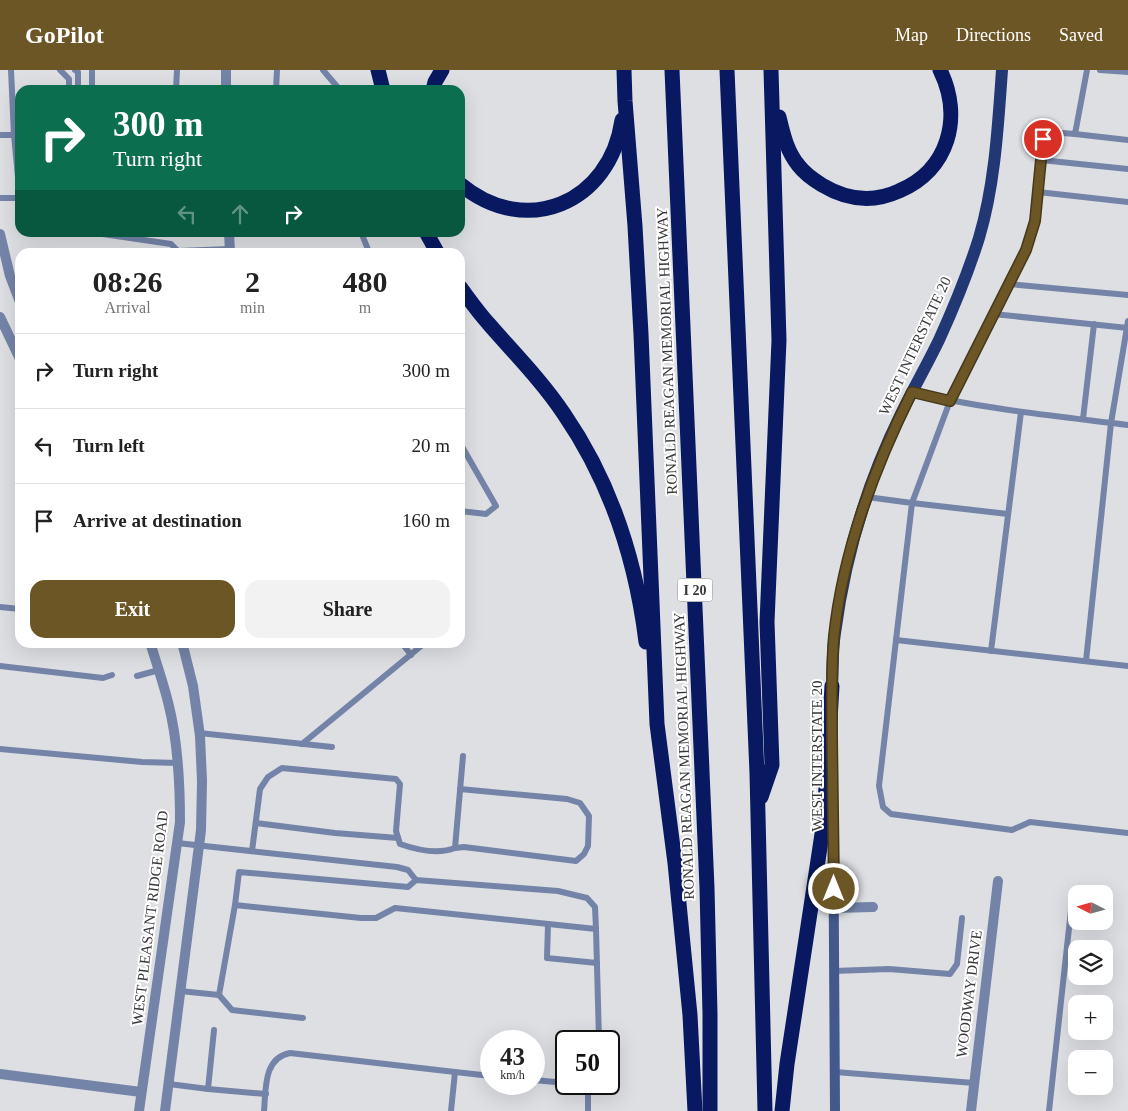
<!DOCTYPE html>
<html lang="en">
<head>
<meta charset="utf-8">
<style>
  body { margin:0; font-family:Georgia,serif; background:#f2f2f2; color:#222; height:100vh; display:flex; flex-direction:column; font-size:19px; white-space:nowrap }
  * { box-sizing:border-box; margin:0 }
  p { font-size:16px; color:#767676 }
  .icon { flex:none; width:28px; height:28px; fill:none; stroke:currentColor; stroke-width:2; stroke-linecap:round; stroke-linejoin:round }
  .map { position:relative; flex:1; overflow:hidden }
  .panel { position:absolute; left:15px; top:178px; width:450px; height:400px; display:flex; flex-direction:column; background:#fff; border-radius:15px; box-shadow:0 5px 20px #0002 }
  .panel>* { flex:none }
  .top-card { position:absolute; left:15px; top:15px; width:450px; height:152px; border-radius:15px; box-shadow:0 5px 20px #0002; background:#0b6e4f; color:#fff; overflow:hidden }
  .needle { width:32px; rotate:276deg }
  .fabs { position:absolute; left:1068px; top:815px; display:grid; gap:10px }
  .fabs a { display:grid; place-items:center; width:45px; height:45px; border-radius:10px; background:#fff; box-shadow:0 5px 20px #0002; font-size:25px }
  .speed { position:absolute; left:480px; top:960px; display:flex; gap:10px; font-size:25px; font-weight:700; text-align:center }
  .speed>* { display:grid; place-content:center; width:65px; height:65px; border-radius:50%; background:#fff; box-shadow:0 5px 20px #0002; line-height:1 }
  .speed small { font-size:12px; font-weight:400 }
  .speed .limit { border:2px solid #111; border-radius:8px; background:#fff; color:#111 }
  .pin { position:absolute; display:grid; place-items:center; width:42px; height:42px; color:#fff; margin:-21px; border:2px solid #fff; border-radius:50%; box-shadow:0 1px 5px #0007 }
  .me { position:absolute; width:55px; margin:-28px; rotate:0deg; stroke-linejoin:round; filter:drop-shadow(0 0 4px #0008) }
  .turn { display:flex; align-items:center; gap:18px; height:105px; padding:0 15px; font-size:22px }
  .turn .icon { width:65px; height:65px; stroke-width:2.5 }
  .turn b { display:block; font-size:35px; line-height:42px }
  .lanes { display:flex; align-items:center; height:48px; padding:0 15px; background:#0003; justify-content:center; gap:25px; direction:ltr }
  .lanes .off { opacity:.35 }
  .eta { display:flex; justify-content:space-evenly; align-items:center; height:85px; text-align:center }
  .eta b { font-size:30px; font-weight:800; line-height:35px }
  .primary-button { display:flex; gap:10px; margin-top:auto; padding:10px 15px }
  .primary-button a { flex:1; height:58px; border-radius:15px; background:#6c5626; color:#fff; font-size:20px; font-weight:800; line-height:58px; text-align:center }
  .primary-button a+a { background:#f2f2f2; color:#222 }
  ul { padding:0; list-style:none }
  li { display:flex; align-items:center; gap:15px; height:75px; padding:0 15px; border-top:1px solid #e0e0e0 }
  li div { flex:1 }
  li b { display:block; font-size:19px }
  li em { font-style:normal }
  header { display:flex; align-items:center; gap:30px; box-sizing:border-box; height:70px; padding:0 25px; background:#6c5626; color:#fff }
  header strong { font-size:24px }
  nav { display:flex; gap:28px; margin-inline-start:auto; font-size:18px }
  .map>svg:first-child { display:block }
</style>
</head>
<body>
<header>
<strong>GoPilot</strong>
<nav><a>Map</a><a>Directions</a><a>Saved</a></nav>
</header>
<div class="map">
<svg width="1128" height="1041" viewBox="0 0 1128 1041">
  <rect width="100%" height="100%" fill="#dedfe3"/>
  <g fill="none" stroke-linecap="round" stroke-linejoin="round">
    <g stroke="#7484a8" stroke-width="6">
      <path d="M11 0 14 65"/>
      <path d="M60 0 69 9V20"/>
      <path d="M75 0 78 2V20"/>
      <path d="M323 0 340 20"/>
      <path d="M1100 0 1128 2"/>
      <path d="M92 20V0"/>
      <path d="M176 20 177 0"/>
      <path d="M276 20 277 0"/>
      <path d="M1075 64 1128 70"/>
      <path d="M0 65H14L20 128H0"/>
      <path d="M1041 90 1128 99"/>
      <path d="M1038 122 1128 132"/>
      <path d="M89 162 171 174 179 182"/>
      <path d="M361 162 369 182"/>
      <path d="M179 181 230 179"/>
      <path d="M1009 214 1128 225"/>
      <path d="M993 244 1128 258"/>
      <path d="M912 322C983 339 1056 346 1128 355"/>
      <path d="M1083 349 1094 254"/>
      <path d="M460 373 496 436 486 444 460 441"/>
      <path d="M867 427 912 433 879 716 883 737 891 744 1012 760 1030 752 1128 763"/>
      <path d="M1008 444 912 433 950 331 1026 180 1035 151 1043 69 1049 62 1075 64 1087 0"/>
      <path d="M0 537 20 539"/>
      <path d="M896 570 1128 596"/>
      <path d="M401 572 411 585"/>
      <path d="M991 581 1021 342"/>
      <path d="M1086 591 1111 353 1128 251"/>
      <path d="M0 596 103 608 112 605"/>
      <path d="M137 606 159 600"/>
      <path d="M199 663 332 677"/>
      <path d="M302 674 426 572"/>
      <path d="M0 679 142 692 178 693"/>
      <path d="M256 753 335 763 398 768"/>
      <path d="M177 773 397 797 408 800 416 810"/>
      <path d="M455 778 464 777 576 791 584 784 588 776 589 746 580 733 567 729 460 719"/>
      <path d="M252 781 260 719 268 707 282 698 396 709 400 714 396 761 400 774C417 780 437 785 455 778L463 686"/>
      <path d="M235 835 239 802 408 817 416 810 558 821 587 828 595 837 596 859"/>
      <path d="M548 854 547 888 597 893"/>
      <path d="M834 901 889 899 950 904 957 894 962 848"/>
      <path d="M180 921 219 925 235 835 361 848H376L395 838 596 859 599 970"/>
      <path d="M219 925 232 940 303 948"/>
      <path d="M455 1002 491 1006"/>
      <path d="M835 1002 974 1013"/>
      <path d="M534 1010 566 1013"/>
      <path d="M169 1014 208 1019 214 960"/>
      <path d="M571 1014 588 1015V1041"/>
      <path d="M208 1019 266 1024"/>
      <path d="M264 1041C266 1020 263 988 290 983L455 1002 451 1041"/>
      <path d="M1049 1041 1071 840"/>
    </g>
    <g stroke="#7484a8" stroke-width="10">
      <path d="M0 1004 141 1022"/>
      <path d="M971 1041 998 811"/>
    </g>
    <g stroke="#7484a8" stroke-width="10">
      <path d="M226 20V0"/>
      <path d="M229 162 230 182"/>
      <path d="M0 164 10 206 20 232"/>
      <path d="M0 247 20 289"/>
      <path d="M834 838 873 837"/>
      <path d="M139 1041 180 752C180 713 178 670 168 632 163 612 156 592 150 572"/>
      <path d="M165 1041 201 760 202 711 200 666 193 616 182 572"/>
    </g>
    <path stroke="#43588b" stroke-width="10" d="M833 717 835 1041"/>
    <path stroke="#213875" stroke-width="12" d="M832 616C833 599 832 581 835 563 845 487 867 413 901 344 913 319 927 295 939 270 954 237 968 203 979 168 995 114 998 56 1002 0"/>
    <g stroke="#081961" stroke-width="15">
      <path d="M378 0 383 20"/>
      <path d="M624 0 625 31 635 156 641 264 657 654 675 793 690 945 695 1041"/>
      <path d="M672 0 707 818 710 944V1041"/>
      <path d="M727 0 757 703 765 1041"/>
      <path d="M433 20 435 12 442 0"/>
      <path d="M779 47C783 64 787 82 799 96 805 104 814 110 822 115 847 130 873 133 899 121 949 100 963 47 940 0"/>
      <path d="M460 114C526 169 610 133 622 50"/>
      <path d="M426 162 437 182"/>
      <path d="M460 217C469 229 478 242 488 253 514 283 542 311 564 344 610 411 636 491 646 572"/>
      <path d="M761 727 772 695 767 552 779 270 771 0"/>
      <path d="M782 1041 787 994 824 751 832 616"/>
    </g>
  </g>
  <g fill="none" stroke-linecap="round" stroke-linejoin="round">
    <defs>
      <path id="route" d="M834 819C833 769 833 718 832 668 832 634 831 600 834 566 843 481 874 398 912 322L950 331 1026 180 1035 151 1043 69"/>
    </defs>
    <use href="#route" stroke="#463819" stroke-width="12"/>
    <use href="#route" stroke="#6c5626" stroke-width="9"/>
  </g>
  <g text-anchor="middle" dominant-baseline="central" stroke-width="4" stroke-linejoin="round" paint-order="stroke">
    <rect fill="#fff" stroke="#737374" stroke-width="1" x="677.5" y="508.5" width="35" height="23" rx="4"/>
    <g font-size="14" font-weight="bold" fill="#373739">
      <text x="695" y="520">I 20</text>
    </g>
    <g font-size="15" fill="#373739" stroke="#fff">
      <text transform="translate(915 276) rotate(-65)">WEST INTERSTATE 20</text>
      <text transform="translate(667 281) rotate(-92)">RONALD REAGAN MEMORIAL HIGHWAY</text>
      <text transform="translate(684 686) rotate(-92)">RONALD REAGAN MEMORIAL HIGHWAY</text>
      <text transform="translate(817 686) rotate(-90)">WEST INTERSTATE 20</text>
      <text transform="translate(150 848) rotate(-83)">WEST PLEASANT RIDGE ROAD</text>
      <text transform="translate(969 924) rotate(-83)">WOODWAY DRIVE</text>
    </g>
  </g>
</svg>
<div class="fabs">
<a><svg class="needle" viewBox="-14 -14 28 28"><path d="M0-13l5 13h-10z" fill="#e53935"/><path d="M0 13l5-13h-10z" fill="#767676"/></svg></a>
<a><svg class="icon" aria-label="layers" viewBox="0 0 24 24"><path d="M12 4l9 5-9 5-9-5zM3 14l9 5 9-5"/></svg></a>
<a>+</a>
<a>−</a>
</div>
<div class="speed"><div>43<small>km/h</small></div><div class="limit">50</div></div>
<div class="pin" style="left:1043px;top:69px;background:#d93025"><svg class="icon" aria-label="arrive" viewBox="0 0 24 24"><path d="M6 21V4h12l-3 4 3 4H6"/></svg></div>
<svg class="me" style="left:834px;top:819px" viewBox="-20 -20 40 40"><circle r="17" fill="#6c5626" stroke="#fff" stroke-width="3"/><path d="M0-11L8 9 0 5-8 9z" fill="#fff"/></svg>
<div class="top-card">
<div class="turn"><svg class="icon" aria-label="right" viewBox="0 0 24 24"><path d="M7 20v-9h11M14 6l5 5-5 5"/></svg><div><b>300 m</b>Turn right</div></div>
<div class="lanes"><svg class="icon off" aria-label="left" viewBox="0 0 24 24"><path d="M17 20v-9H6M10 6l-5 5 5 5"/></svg><svg class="icon off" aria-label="ahead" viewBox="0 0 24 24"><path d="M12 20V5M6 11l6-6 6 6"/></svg><svg class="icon" aria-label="right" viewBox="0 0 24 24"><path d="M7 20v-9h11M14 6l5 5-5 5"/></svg></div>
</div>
<section class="panel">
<div class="eta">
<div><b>08:26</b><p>Arrival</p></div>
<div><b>2</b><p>min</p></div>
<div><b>480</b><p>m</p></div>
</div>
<ul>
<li><svg class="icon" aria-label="right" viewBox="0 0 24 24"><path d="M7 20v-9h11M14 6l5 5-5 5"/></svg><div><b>Turn right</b></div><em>300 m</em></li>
<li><svg class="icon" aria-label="left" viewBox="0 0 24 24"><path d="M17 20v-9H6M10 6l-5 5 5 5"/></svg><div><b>Turn left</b></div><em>20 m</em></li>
<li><svg class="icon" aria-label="arrive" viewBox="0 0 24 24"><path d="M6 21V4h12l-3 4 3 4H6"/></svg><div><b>Arrive at destination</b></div><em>160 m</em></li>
</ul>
<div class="primary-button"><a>Exit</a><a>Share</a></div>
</section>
</div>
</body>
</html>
